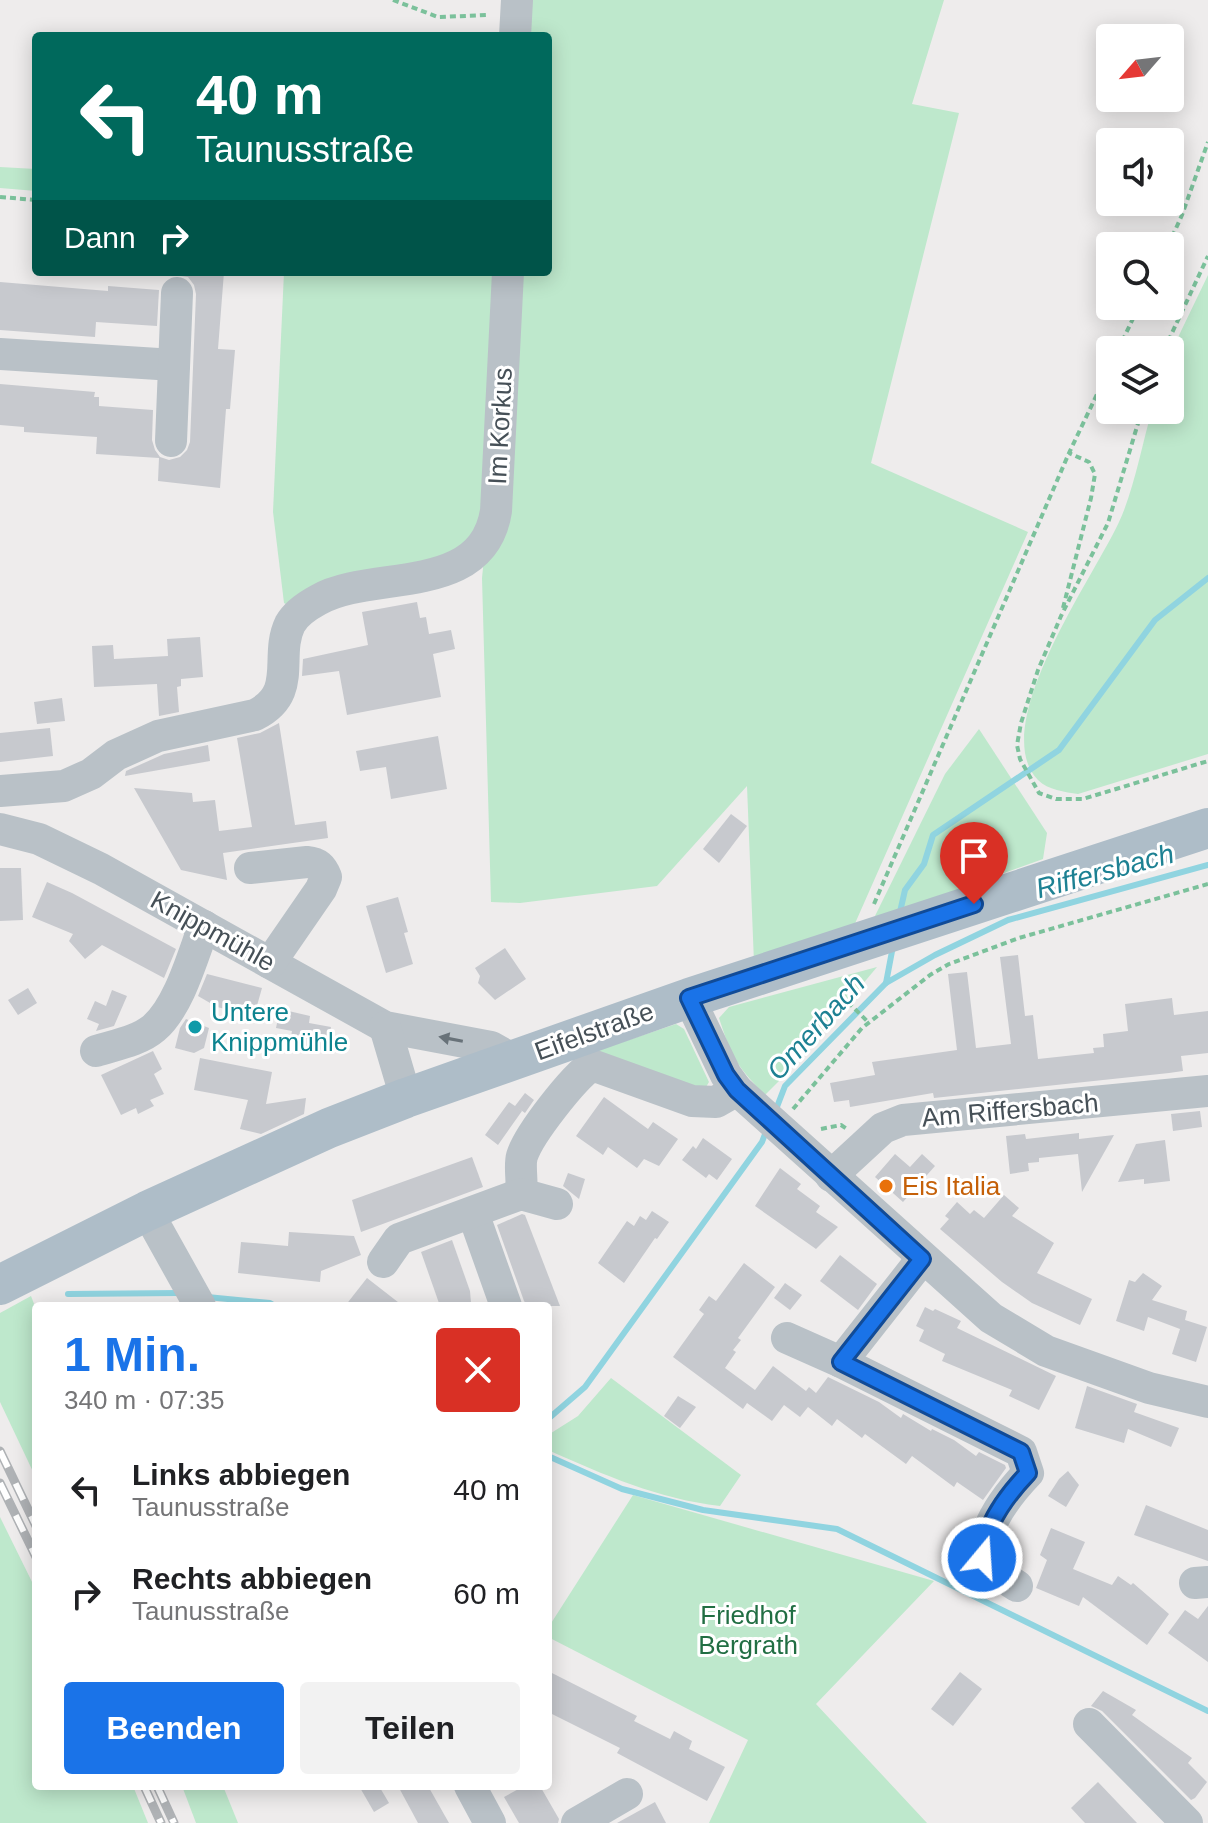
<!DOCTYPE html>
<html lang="de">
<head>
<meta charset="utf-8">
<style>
  body { margin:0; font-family:Arial,sans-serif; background:#f2f2f2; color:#202124; height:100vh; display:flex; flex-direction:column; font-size:30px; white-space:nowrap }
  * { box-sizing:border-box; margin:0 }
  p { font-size:26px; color:#757577 }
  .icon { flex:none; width:44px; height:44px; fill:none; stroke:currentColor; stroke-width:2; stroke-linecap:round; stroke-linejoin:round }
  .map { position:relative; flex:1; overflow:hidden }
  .details { position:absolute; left:32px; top:1302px; width:520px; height:488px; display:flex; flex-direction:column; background:#fff; border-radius:8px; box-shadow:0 4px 20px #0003 }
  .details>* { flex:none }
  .hud { position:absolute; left:32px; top:32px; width:520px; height:244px; border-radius:8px; box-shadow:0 4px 20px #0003; background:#00695c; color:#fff; overflow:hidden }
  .needle { width:52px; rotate:242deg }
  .tools { position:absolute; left:1096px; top:24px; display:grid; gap:16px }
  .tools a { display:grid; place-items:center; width:88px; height:88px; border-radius:8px; background:#fff; box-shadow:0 4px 20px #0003; font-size:40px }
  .pin { position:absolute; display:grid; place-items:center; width:68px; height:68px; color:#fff; margin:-82px -34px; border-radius:50% 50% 50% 0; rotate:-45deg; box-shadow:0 0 8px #0007 }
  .pin .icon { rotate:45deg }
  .me { position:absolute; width:88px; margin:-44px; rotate:18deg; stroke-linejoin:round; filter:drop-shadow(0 0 6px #0008) }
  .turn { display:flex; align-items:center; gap:28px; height:168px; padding:0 32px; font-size:36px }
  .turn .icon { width:104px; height:104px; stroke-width:2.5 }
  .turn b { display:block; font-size:56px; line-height:68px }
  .then { display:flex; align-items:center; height:76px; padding:0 32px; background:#0003; gap:16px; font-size:30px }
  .round { display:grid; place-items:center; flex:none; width:84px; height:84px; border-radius:8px; background:#f2f2f2 }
  .summary { display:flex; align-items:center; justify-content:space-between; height:136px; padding:0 32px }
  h1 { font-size:48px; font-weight:800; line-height:60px; color:#1a73e8 }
  .cta { display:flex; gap:16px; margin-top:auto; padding:16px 32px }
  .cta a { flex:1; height:92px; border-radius:8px; background:#1a73e8; color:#fff; font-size:32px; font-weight:800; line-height:92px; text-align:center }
  .cta a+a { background:#f2f2f2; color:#202124 }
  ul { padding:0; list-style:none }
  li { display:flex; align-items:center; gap:24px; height:104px; padding:0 32px }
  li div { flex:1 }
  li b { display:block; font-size:30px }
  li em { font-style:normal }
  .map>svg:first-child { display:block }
</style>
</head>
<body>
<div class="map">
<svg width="1208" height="1823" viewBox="0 0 1208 1823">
  <rect width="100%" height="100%" fill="#eeecec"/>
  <g fill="#bee8cc">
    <path d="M526 0H944L912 104 959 113 871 463 1028 532 853 928 754 963 747 786 657 886 520 903 491 902 482 578 513 272H548V36H524Z"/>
    <path d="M0 167 36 169V191L0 188Z"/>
    <path d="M284 272H504L488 509 455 560 291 607 284 603 273 512Z"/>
    <path d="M1208 275V754L1078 794C1065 792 1048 790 1038 780 986 727 1095 575 1119 522 1134 490 1142 444 1152 410H1170V354Z"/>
    <path d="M979 729 1047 833 1043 859 873 920 945 774Z"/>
    <path d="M877 967 794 1066 765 1095C736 1066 731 1055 719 1018L729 1007Z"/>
    <path d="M676 1024 684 1029 709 1082 703 1092 596 1051Z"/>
    <path d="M31 1296 36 1309V1478L0 1402V1313Z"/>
    <path d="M611 1378 741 1475 720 1506C659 1499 604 1475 548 1450V1435L578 1416Z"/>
    <path d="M633 1495 934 1581 816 1704 927 1823H709L748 1740 548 1637V1628Z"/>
    <path d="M0 1517 36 1590V1786H133L148 1823H0Z"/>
    <path d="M182 1786H223L238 1823H196Z"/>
  </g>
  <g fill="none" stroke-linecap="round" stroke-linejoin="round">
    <g stroke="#90d4e0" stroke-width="6">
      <path d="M900 912 905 890 924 864 933 835 1059 750 1155 620 1208 578"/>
      <path d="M886 983 935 955 1008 920 1208 865"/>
      <path d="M775 1112 785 1086 886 983 893 946"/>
      <path d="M68 1294 180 1293"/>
      <path d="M207 1297 270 1303 275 1306"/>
      <path d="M548 1419 585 1387 762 1142 767 1129"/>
      <path d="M548 1456 622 1489 703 1510 837 1529 1208 1711"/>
    </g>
  </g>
  <g fill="#c7c9ce">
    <path d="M174 272H224L218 349 235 350 230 409H226L220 488 158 481 159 458 96 454 97 437 24 432V427L0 425V384L95 392 94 397H99V406L153 410 152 440 155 450 160 457 169 460 180 457 187 450 190 442 196 294 194 285 188 277 174 275Z"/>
    <path d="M0 282 108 291V286L159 290 157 326 96 322 95 337 0 330Z"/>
    <path d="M417 602 420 618 426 617 429 634 451 630 455 649 433 654 441 697 347 715 339 671 302 676 303 659 368 645 362 612Z"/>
    <path d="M200 637 203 677 181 679V686L177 687 179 712 159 716 157 684 94 687 92 646 113 645 114 659 168 656 167 639Z"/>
    <path d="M62 698 65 721 37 724 34 702Z"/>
    <path d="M279 723 295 825 326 821 328 838 223 853 227 880 181 870 134 788 192 793 193 802 215 800 219 831 252 827 237 738 260 733Z"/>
    <path d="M50 728 53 756 0 762V733Z"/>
    <path d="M438 736 447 789 391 799 386 767 360 771 356 751Z"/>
    <path d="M208 745 210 761 125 776 126 771 164 754Z"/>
    <path d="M731 814 747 826 719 863 703 849Z"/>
    <path d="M0 868H21L23 920 0 921Z"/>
    <path d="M47 882 72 893 176 949 164 978 102 945 85 959 69 941 73 934 32 917Z"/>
    <path d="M398 897 408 932 404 933 413 964 386 973 366 906Z"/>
    <path d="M505 948 526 979 495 1000 478 983 480 976 475 968Z"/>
    <path d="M1018 955 1025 1016 1033 1015 1038 1059 1094 1053 1093 1048 1104 1047 1103 1034 1128 1031 1125 1004 1172 998 1174 1015 1208 1011V1053L1181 1056 1183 1071 1169 1073 934 1098 933 1093 850 1107 849 1100 834 1102 830 1083 875 1075 872 1062 957 1050 948 974 967 972 976 1048 1011 1044 1000 957Z"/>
    <path d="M207 974 262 988 254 1016 217 1007 198 996Z"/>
    <path d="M28 988 37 1003 18 1015 8 1000Z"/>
    <path d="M112 990 127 996 114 1026 96 1031 99 1024 87 1019 95 1001 106 1006Z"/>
    <path d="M280 1009 310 1016 309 1023 331 1027 326 1051 313 1048 312 1052 289 1047 292 1031 276 1028Z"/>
    <path d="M186 1019 209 1028 204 1048 194 1053 175 1048 180 1028Z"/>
    <path d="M153 1051 162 1069 154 1074 164 1094 150 1100 154 1106 138 1114 136 1108 121 1115 101 1075Z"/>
    <path d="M200 1058 272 1072 266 1104 306 1098 304 1114 261 1134 240 1129 248 1100 194 1090Z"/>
    <path d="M525 1093 534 1100 525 1113 518 1108 522 1111 498 1145 485 1135 509 1102 515 1106Z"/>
    <path d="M604 1097 648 1129 653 1122 678 1139 659 1166 644 1159 637 1168 608 1147 603 1155 576 1136Z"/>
    <path d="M1200 1111 1202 1127 1173 1131 1171 1114Z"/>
    <path d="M1079 1133V1139L1114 1135 1082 1192 1078 1154 1039 1158V1162L1028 1163 1029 1171 1010 1174 1006 1136 1025 1134 1026 1139Z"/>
    <path d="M703 1138 732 1159 717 1180 709 1174 706 1178 682 1160 693 1146 696 1149Z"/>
    <path d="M1165 1140 1170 1181 1144 1184V1179L1118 1182 1136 1144Z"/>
    <path d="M895 1154 910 1167 922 1154 935 1166 903 1202 875 1177Z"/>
    <path d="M472 1157 483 1187 361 1232 352 1200Z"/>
    <path d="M780 1168 801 1184 797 1189 820 1206 816 1212 838 1227 816 1249 755 1206Z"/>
    <path d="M568 1173 585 1179 579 1199 563 1186Z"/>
    <path d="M1004 1195 1019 1208 1012 1216 1054 1243 1037 1273 1092 1299 1080 1325 1032 1303 1002 1282 940 1229 949 1219 945 1216 957 1202 970 1214 974 1210 984 1218Z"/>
    <path d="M652 1211 669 1222 657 1239 655 1238 624 1283 598 1263 627 1221 634 1226 640 1216 646 1220Z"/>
    <path d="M522 1214 525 1215 560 1306H528L524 1301 497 1225Z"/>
    <path d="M289 1232 354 1236 361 1255 321 1271 320 1282 238 1273 241 1242 288 1246Z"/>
    <path d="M452 1240 470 1291 471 1303 462 1306H440L421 1252Z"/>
    <path d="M840 1255 877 1284 858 1310 820 1281Z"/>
    <path d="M744 1263 775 1287 738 1338 741 1340 733 1350 736 1352 725 1368 755 1390 773 1366 806 1391 809 1387 816 1393 828 1377 879 1402 901 1418 903 1414 931 1431 932 1429 954 1440 976 1456 979 1452 1005 1465 1006 1468 983 1500 957 1482 954 1487 912 1456 906 1464 865 1434 862 1438 837 1419 832 1426 808 1407 800 1417 784 1405 772 1421 747 1403 743 1409 673 1357 704 1314 699 1310 709 1296 716 1301Z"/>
    <path d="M1143 1273 1162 1286 1152 1300 1187 1311 1185 1320 1207 1327 1196 1362 1172 1354 1180 1329 1148 1317 1144 1331 1116 1321 1129 1280 1135 1282Z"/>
    <path d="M367 1278 403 1306H345Z"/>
    <path d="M785 1283 802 1295 790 1310 774 1298Z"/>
    <path d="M925 1307 933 1311 935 1309 961 1321 957 1328 1056 1376 1039 1410 1009 1396 1012 1390 942 1361 945 1354 919 1341 924 1330 916 1326Z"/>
    <path d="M1087 1386 1137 1404 1134 1412 1179 1428 1171 1447 1128 1429 1124 1443 1075 1428Z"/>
    <path d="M678 1396 696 1407 680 1428 664 1416Z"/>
    <path d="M1068 1471 1079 1485 1066 1507 1048 1496 1059 1479Z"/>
    <path d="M1146 1505 1208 1530V1561L1134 1535Z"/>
    <path d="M1051 1528 1085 1542 1073 1569 1112 1585 1118 1576 1131 1585 1133 1583 1169 1614 1147 1645 1083 1597 1079 1606 1036 1588 1047 1560 1040 1555Z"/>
    <path d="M1208 1606V1662L1168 1633 1185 1610 1198 1619Z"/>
    <path d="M548 1671 637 1716 634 1721 670 1739 674 1731 692 1741 689 1749 725 1767 707 1801 617 1753 620 1748 548 1712Z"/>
    <path d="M960 1672 982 1689 953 1726 931 1709Z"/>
    <path d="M1103 1691 1136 1710 1132 1715 1192 1758 1188 1763 1207 1782 1195 1798 1191 1800 1102 1711 1091 1706Z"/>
    <path d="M1098 1782 1137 1823H1085L1071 1808Z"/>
    <path d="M359 1786H379L389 1803 374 1812Z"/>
    <path d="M398 1786H428L449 1823H418Z"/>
    <path d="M524 1786H540L559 1819 558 1823H519L504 1797Z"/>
    <path d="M655 1802 666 1823H617Z"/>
  </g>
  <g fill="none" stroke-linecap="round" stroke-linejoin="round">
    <g stroke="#7bc19b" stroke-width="4" stroke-dasharray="6 4" stroke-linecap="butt">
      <path d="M393 0 438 17 489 15"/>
      <path d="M0 197 36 200"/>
      <path d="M1168 246 1182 215 1208 142"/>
      <path d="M1118 350 1139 306"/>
      <path d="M1164 350 1208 256"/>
      <path d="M1142 410 1108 523 1061 616 1038 670 1021 723 1017 745 1020 759 1039 793 1056 799H1083L1208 761"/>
      <path d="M1063 608 1091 498 1095 474 1089 462 1069 453"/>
      <path d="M874 904 1069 453 1110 367"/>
      <path d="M848 1002 869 1023"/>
      <path d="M793 1109 862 1028 930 975 949 964 1019 938 1208 884"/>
      <path d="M821 1129 841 1125 847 1129"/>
    </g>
    <g stroke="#b9c1c7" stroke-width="32">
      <path d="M515 36 517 0"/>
      <path d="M0 354 174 365"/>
      <path d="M171 441 177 293"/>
      <path d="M0 791 64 786 91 774 116 755 158 736 255 715C299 693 274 657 290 624 296 613 307 606 318 600 372 569 482 598 496 511L508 272"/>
      <path d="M0 829 39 839 101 869 385 1027 491 1047 514 1060"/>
      <path d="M250 868 307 862C318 863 322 867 326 877L321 889 270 963"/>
      <path d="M689 998 726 1075 737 1090 991 1318 1046 1351 1149 1388 1208 1402"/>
      <path d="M385 1027 406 1098"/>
      <path d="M96 1051C115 1045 139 1041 154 1028 179 1007 193 955 204 926"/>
      <path d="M831 1176 883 1128 903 1120 1208 1091"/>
      <path d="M521 1194C523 1182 519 1166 522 1156 529 1134 573 1078 592 1065L692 1101 716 1102 737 1090"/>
      <path d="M147 1211 200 1306"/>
      <path d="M473 1213 506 1306"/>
      <path d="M922 1259 841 1362 1021 1452 1028 1473C1006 1496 984 1526 982 1558L992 1570 1017 1586"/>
      <path d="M383 1262 399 1239 521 1194 557 1204"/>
      <path d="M787 1338 841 1362"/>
      <path d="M1195 1583 1208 1582"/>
      <path d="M1089 1724 1187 1823"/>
      <path d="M470 1786 490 1823"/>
      <path d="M577 1823 627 1794"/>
    </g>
    <path stroke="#aebdc8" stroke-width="40" d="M0 1285 147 1211 329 1128 406 1098 689 998 1208 828"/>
    <defs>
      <g id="rail">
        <path d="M0 1451 36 1526"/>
        <path d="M0 1483 36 1557"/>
        <path d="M144 1786 161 1823"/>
        <path d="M157 1786 174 1823"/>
      </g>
    </defs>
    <use href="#rail" stroke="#afb2b5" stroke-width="9"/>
    <use href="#rail" stroke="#fff" stroke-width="6" stroke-dasharray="18" stroke-linecap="butt"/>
  </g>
  <defs><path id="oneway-solid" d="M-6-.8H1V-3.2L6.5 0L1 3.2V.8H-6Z" transform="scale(2)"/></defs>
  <use fill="#687279" href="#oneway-solid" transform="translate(451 1039) rotate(-169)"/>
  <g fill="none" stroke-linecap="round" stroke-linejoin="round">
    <defs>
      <path id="route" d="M974 904 689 998 726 1075 737 1090 922 1259 841 1362 1021 1452 1028 1473C1006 1496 984 1526 982 1558"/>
    </defs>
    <use href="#route" stroke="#114b97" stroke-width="20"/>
    <use href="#route" stroke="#1a73e8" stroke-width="14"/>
  </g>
  <circle fill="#0f9aa8" stroke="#fff" stroke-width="3" cx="195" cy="1027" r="8"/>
  <circle fill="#e8710a" stroke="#fff" stroke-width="3" cx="886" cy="1186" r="8"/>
  <g text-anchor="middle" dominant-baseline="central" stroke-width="6" stroke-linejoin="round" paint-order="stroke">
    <g font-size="26" fill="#465057" stroke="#fff">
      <text transform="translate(500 426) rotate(-87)">Im Korkus</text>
      <text transform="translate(213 931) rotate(29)">Knippmühle</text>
      <text transform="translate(594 1031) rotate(-20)">Eifelstraße</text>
      <text transform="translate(1010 1110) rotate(-5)">Am Riffersbach</text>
    </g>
    <g font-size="26" fill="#0d838f" stroke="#fff" text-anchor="start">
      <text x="211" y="1012">Untere<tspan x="211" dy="30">Knippmühle</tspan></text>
    </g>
    <g font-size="26" fill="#c56008" stroke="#fff" text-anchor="start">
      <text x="902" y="1186">Eis Italia</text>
    </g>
    <g font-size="26" fill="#216e43" stroke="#fff">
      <text x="748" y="1615">Friedhof<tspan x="748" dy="30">Bergrath</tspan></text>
    </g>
    <g font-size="28" font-style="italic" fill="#1d8193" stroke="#fff">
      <text transform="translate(1105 871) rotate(-15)">Riffersbach</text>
      <text transform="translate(816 1027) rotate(-48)">Omerbach</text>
    </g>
  </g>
</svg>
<div class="tools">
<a><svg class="needle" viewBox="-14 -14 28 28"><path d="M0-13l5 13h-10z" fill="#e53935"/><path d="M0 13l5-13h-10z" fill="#757577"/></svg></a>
<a><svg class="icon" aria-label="sound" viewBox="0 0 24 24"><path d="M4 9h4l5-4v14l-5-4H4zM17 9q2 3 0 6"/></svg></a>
<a><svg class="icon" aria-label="search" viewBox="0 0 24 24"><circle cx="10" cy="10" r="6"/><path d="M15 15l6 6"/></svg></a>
<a><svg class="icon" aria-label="layers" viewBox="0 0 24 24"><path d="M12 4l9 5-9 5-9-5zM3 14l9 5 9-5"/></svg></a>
</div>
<div class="pin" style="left:974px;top:904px;background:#d93025"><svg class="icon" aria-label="arrive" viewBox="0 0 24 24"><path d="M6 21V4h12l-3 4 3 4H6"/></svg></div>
<svg class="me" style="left:982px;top:1558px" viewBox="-20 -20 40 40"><circle r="17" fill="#1a73e8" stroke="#fff" stroke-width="3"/><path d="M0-11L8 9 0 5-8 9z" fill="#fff"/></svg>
<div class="hud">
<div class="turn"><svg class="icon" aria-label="left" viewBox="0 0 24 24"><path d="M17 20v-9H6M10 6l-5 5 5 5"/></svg><div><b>40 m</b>Taunusstraße</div></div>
<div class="then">Dann<svg class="icon" aria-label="right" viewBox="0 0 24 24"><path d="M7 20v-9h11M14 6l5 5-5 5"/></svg></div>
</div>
<section class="details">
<div class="summary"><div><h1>1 Min.</h1><p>340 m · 07:35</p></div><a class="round" style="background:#d93025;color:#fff"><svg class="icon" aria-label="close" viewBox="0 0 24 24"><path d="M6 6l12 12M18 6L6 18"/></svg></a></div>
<ul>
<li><svg class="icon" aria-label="left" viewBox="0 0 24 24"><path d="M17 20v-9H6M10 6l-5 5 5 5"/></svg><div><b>Links abbiegen</b><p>Taunusstraße</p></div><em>40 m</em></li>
<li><svg class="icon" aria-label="right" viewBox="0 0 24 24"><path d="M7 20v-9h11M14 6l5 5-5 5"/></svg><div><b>Rechts abbiegen</b><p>Taunusstraße</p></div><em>60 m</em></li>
</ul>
<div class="cta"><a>Beenden</a><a>Teilen</a></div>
</section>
</div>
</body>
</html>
